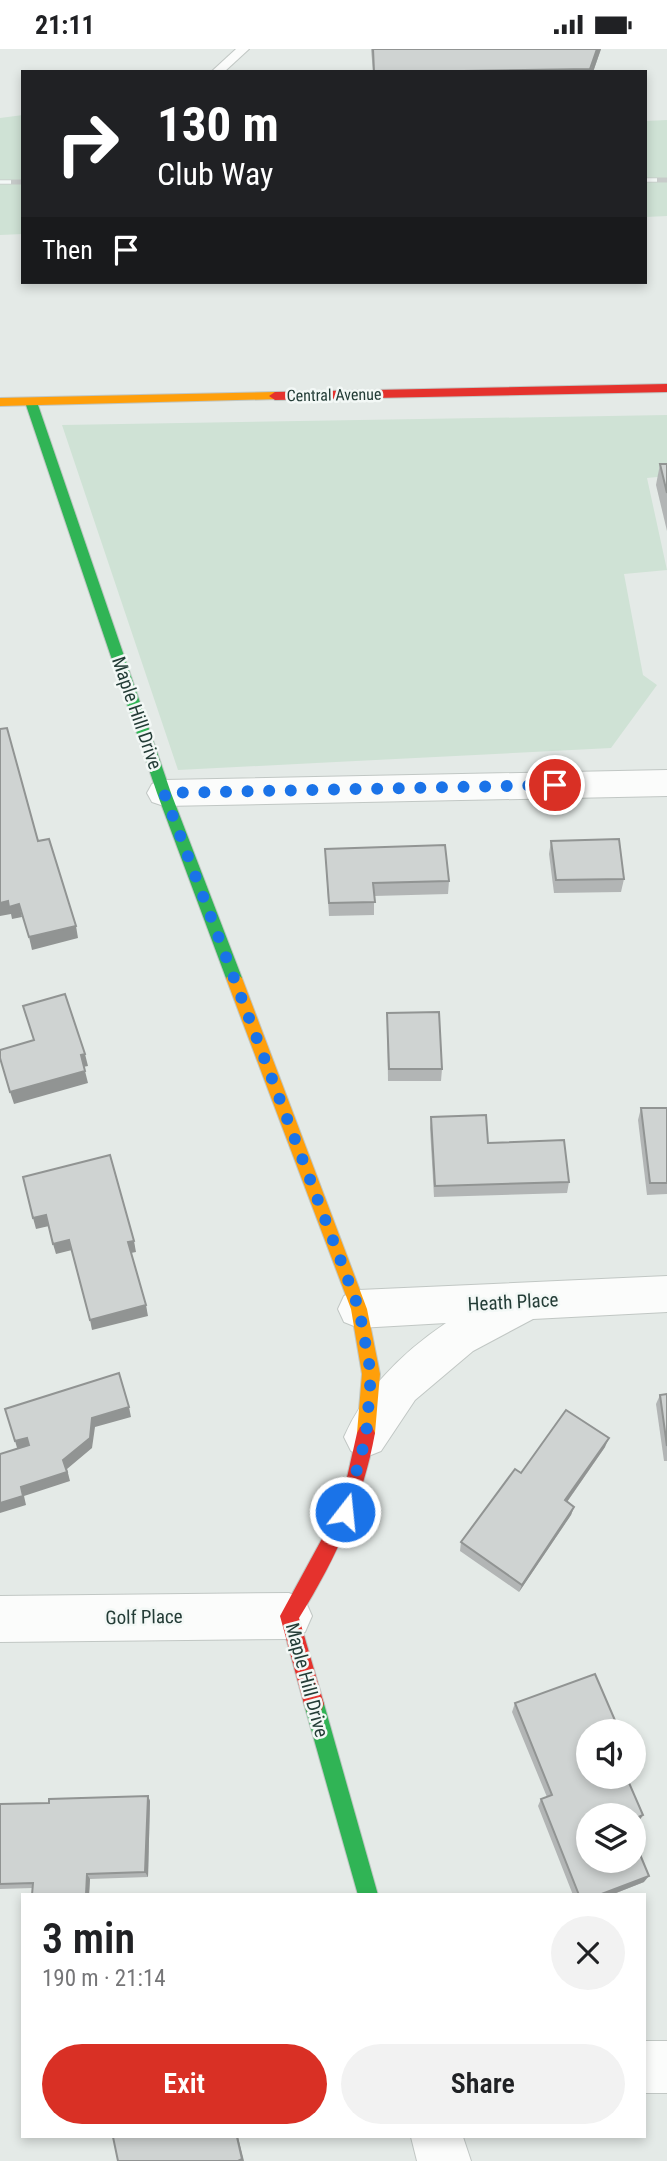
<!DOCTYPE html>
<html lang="en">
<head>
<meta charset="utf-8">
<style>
  body { margin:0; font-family:"Roboto Condensed",sans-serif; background:#f2f2f2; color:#202124; height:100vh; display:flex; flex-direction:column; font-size:26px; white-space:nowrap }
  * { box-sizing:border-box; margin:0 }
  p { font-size:23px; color:#757577 }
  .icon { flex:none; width:38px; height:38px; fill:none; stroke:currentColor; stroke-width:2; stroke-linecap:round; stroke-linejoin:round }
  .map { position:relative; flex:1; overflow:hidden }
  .drawer { position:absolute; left:21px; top:1844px; width:625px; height:245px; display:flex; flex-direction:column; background:#fff; border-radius:0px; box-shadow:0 4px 10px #0003 }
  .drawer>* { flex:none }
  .guide { position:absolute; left:21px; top:21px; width:626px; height:214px; border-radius:0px; box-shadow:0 4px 10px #0003; background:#202124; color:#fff; overflow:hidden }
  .controls { position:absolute; left:576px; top:1670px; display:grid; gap:14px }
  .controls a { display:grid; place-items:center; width:70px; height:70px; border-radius:50%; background:#fff; box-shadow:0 4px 10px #0003; font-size:35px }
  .pin { position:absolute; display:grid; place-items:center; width:60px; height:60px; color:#fff; margin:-30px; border:4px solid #fff; border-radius:50%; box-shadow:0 2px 7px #0007 }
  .me { position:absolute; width:77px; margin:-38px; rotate:16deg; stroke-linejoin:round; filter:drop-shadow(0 0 5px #0008) }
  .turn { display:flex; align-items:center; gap:24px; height:147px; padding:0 21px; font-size:32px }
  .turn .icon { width:91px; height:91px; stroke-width:2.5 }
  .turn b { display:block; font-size:49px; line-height:60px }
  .then { display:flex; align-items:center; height:66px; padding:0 21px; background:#0003; gap:14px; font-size:26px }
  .round { display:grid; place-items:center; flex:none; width:74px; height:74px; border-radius:37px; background:#f2f2f2 }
  .overview { display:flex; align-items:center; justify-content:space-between; height:119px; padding:0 21px }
  h1 { font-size:42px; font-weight:600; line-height:52px }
  .button { display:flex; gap:14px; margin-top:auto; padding:14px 21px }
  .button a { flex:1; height:80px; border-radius:42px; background:#d93025; color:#fff; font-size:28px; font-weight:600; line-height:80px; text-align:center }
  .button a+a { background:#f2f2f2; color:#202124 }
  .status { display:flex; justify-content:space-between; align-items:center; height:49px; padding:0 35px; background:#fff; direction:ltr }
  .status svg { height:19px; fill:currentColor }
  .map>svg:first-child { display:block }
</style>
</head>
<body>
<div class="status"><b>21:11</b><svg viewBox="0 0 49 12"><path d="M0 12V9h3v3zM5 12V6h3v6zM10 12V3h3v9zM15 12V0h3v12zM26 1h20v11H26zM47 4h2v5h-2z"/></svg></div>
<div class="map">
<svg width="667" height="2112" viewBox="0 0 667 2112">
  <rect width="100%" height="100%" fill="#e4eae7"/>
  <g fill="#cfe2d5">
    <path d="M23 66V185L0 186V69Z"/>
    <path d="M667 71V167L646 168V72Z"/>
    <path d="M667 366V427L647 429 667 521 624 525 643 626 657 636 611 699 178 721 62 376Z"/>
  </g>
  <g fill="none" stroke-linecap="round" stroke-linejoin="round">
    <defs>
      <path id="lane" d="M236 0H249L224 23H211Z"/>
      <g id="street">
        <path d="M667 721V747L164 757 152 753 147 744 152 735 164 731Z"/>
        <path d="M667 1227V1263L533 1270 473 1302 415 1351 381 1402 366 1408 351 1402 344 1388C365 1340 403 1303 446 1274L359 1279 344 1273 338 1260 344 1247 359 1241Z"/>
        <path d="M289 1544 305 1551 312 1567 305 1583 289 1590 0 1593V1547Z"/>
        <rect x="644" y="1992" width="23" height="52"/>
        <path d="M411 2088H463L471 2112H417Z"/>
      </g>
      <g id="fast">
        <path d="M31 349 37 353 171 744 242 929 239 933H229L226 929 157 744 25 353Z"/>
        <path d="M314 1645 321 1648 324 1655 378 1846H358L304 1655 307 1648Z"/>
      </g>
      <g id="slow">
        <path d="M275 343 281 347 279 350 0 357V349Z"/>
        <path d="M234 923 242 929 367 1260 380 1325 375 1384 372 1390 366 1392 360 1390 357 1384 362 1325 351 1260 226 929Z"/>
      </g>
      <g id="jam">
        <path d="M667 335V343L275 351 269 347 275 343Z"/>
        <path d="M366 1376 372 1378 375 1384C363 1451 335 1511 299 1569L324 1655 321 1662 314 1665 307 1662 304 1655 280 1567 330 1475 346 1433 357 1384 360 1378Z"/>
      </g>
    </defs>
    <use href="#lane" stroke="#c1c7c4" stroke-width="2"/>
    <use href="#street" stroke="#c1c7c4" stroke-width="2"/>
    <use href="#fast" stroke="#c0c7c4" stroke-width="2"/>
    <use href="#slow" stroke="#c0c7c4" stroke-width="2"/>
    <use href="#jam" stroke="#c0c7c4" stroke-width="2"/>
    <use href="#lane" fill="#fbfcfb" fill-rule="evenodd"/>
    <use href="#street" fill="#fbfcfb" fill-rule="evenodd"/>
    <use href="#fast" fill="#30b455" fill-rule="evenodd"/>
    <use href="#slow" fill="#ff9f0a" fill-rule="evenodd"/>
    <use href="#jam" fill="#e5322d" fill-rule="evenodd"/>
    <defs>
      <g id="rail">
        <path d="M646 131H667"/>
        <path d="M0 133H23"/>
      </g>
    </defs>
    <use href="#rail" stroke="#c7cbca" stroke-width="5"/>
    <use href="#rail" stroke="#f3f8f6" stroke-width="3.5" stroke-dasharray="11" stroke-linecap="butt"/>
  </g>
  <g fill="#b2b5b5">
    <path d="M371 0H601L593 23H373Z"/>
    <path d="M660 415H667V482L656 436Z"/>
    <path d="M551 792 624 830 621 843 554 844 549 805Z"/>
    <path d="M325 800 449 832 448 845 374 847V866L329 867Z"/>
    <path d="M387 964 442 1020 441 1032H388Z"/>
    <path d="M641 1059H667V1145L647 1146 638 1071Z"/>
    <path d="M431 1068 488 1094 569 1133 567 1144 434 1148 430 1079Z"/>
    <path d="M667 1345V1412H664L656 1355 660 1346Z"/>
    <path d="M605 1398 567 1453 574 1458 571 1466 519 1543 460 1502 461 1493 521 1424Z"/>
    <path d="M515 1654 617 1676 614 1682H588L638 1774 588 1766 644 1833 611 1846H573L538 1757 541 1750 547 1748 512 1663Z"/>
    <path d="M148 1747 150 1752 148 1828 90 1830 89 1846H32L33 1839 0 1840V1755L49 1754Z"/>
  </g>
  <g fill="#919493">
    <path d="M597 0H601L593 23H590Z"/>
    <path d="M8 852 19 855 22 868 12 870 11 865 0 867V854Z"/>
    <path d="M76 877 78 889 32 901 29 888Z"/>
    <path d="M85 1005 88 1017 83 1018 81 1006Z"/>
    <path d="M85 1022 88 1034 14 1055 10 1043Z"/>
    <path d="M46 1166 49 1177 36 1180 33 1169Z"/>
    <path d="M69 1191 72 1201 56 1205 53 1195Z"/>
    <path d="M134 1192 136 1203 131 1204 128 1193Z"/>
    <path d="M146 1256 148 1267 92 1281 90 1271Z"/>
    <path d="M129 1358 131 1368 95 1378 92 1399 67 1420 70 1432 24 1447 26 1456 0 1464V1454L21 1438 63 1411 92 1369Z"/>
    <path d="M27 1389 30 1398 18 1402 15 1392Z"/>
    <path d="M609 1389 605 1398 562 1460 565 1451Z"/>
    <path d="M574 1458 571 1466 519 1543 522 1536Z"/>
    <path d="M617 1676 614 1682H605L606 1680Z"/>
    <path d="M148 1747 150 1752 148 1828 145 1823Z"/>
    <path d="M643 1766 638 1774 634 1775V1770Z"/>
    <path d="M87 1825 90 1830 89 1846H86Z"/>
    <path d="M649 1827 644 1833 611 1846H599Z"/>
    <path d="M237 2088H238L244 2112H238Z"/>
  </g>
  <g fill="#cfd3d2" stroke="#919493" stroke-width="2">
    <path d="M373 0H597L590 20 401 23H374Z"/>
    <path d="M660 415H667V444Z"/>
    <path d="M7 679 38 792 49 790 76 877 29 888 19 855 9 858 8 852 0 854V680Z"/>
    <path d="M619 790 624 830 556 831 551 792Z"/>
    <path d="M445 796 449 832 373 834 375 853 329 854 325 800Z"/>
    <path d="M65 945 85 1005 81 1006 85 1022 10 1043 0 1009V1001L34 991 23 957Z"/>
    <path d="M439 963 442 1020H389L387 964Z"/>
    <path d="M641 1059H667V1134H650Z"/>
    <path d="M486 1066 488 1094 564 1091 569 1133 435 1137 431 1068Z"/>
    <path d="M110 1106 134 1192 128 1193 146 1256 90 1271 69 1191 53 1195 46 1166 33 1169 23 1128Z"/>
    <path d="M119 1324 129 1358 92 1369 90 1389 63 1411 67 1423 21 1438 23 1447 0 1454V1405L29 1396 27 1389 15 1392 5 1360Z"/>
    <path d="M667 1345V1397L660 1346Z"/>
    <path d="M566 1361 609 1389 565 1451 574 1458 522 1536 461 1493 515 1420 521 1424Z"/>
    <path d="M595 1625 617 1676 606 1680 607 1682H588V1727H626L643 1766 634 1770V1766H588V1811H634V1791L649 1827 599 1846H579L541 1750 552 1746 515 1654Z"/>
    <path d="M148 1747 145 1823 87 1825 86 1846H32L33 1834 0 1835V1755L49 1754V1750Z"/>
    <path d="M113 2088H237L242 2110 238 2112H118Z"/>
  </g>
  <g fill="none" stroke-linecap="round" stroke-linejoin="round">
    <path stroke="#1a73e8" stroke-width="12" stroke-dasharray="0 21.6" d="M345 1463 366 1388 371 1325 359 1260 164 744 555 736"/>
  </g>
  <g text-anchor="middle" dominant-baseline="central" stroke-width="5" stroke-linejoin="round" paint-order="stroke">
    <g font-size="16" fill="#233c36" stroke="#f3f8f6">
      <text transform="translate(334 346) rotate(-1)">Central Avenue</text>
    </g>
    <g font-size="19" fill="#233c36" stroke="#f3f8f6">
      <text transform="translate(137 664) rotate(71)">Maple Hill Drive</text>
      <text transform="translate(513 1253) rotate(-3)">Heath Place</text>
      <text transform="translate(144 1568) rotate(-1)">Golf Place</text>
      <text transform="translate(307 1631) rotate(75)">Maple Hill Drive</text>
    </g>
  </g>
</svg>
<div class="controls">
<a><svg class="icon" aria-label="sound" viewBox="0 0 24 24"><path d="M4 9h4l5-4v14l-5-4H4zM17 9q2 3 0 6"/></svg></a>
<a><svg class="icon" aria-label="layers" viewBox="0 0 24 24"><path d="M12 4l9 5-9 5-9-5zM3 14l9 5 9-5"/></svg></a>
</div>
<div class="pin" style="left:555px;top:736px;background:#d93025"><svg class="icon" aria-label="arrive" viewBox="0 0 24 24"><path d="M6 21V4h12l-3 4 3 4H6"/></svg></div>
<svg class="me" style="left:345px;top:1463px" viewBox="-20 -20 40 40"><circle r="17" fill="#1a73e8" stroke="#fff" stroke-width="3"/><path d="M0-11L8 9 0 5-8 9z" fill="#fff"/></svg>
<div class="guide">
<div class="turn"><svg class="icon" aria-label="right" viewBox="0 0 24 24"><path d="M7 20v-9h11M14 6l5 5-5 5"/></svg><div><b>130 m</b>Club Way</div></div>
<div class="then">Then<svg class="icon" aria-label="arrive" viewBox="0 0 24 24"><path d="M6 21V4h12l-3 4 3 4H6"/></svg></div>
</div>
<section class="drawer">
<div class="overview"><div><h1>3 min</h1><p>190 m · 21:14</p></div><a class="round"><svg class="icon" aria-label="close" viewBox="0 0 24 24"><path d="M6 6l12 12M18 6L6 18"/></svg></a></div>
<div class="button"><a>Exit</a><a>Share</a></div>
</section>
</div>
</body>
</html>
